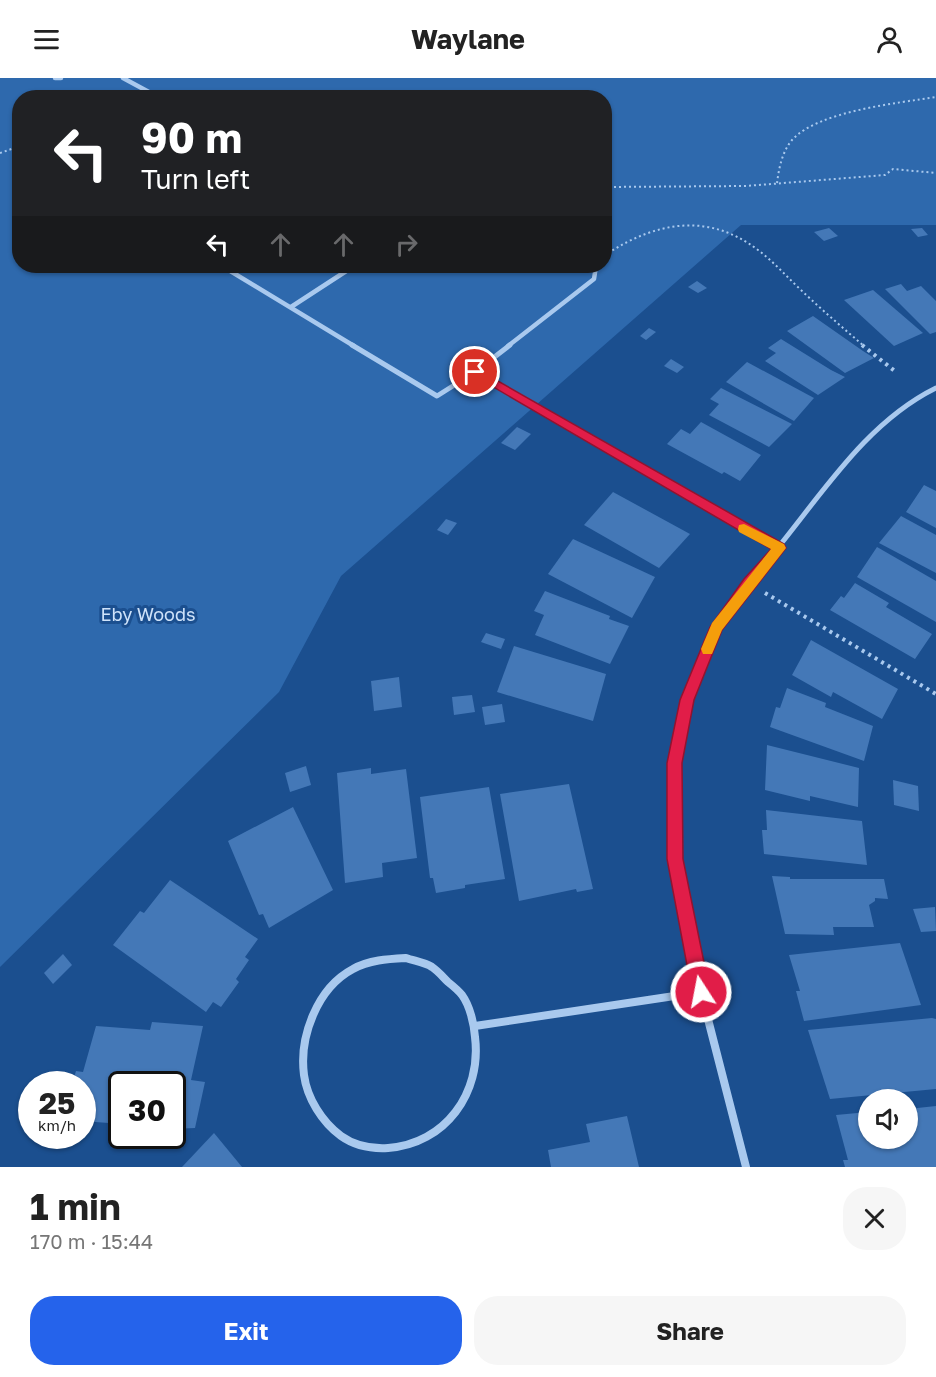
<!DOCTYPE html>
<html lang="en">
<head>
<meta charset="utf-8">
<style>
  body { margin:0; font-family:"Golos Text",sans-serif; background:#f6f6f6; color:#222; height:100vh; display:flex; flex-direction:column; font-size:22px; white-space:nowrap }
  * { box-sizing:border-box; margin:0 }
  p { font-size:20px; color:#767676 }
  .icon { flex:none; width:33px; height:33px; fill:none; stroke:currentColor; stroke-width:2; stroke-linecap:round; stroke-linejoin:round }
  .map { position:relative; height:1089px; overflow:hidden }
  .details { display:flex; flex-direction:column; background:#fff; flex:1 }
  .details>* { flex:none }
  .hud { position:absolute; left:12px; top:12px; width:600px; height:183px; border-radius:24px; box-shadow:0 2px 4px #0004; background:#202124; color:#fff; overflow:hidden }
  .controls { position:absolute; left:858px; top:1011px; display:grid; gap:12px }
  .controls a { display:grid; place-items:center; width:60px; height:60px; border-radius:50%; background:#fff; box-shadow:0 2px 4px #0004; font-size:30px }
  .speed { position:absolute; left:18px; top:993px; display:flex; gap:12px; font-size:30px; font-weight:700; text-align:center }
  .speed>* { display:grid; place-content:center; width:78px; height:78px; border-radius:50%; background:#fff; box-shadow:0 2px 4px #0004; line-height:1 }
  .speed small { font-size:15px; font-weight:400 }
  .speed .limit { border:3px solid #111; border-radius:9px; background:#fff; color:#111 }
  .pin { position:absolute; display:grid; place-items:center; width:51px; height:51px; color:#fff; margin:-26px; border:3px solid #fff; border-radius:50%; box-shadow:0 2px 6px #0007 }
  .me { position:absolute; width:66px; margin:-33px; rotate:349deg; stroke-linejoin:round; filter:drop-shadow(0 0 4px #0008) }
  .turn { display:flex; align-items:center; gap:21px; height:126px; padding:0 30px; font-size:27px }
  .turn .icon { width:78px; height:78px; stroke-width:2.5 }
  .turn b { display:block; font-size:42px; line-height:51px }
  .lanes { display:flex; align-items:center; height:57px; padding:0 30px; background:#0003; justify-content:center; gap:30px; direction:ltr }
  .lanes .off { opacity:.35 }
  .round { display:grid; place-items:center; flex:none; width:63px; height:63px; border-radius:24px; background:#f6f6f6 }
  .overview { display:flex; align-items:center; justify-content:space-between; height:102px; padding:0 30px }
  h1 { font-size:36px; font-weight:700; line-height:45px }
  .primary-button { display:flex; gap:12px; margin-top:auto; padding:12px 30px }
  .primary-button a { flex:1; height:69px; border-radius:24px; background:#2563eb; color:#fff; font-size:24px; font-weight:700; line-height:69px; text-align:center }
  .primary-button a+a { background:#f6f6f6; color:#222 }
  header { display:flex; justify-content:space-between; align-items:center; height:78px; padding:0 30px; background:#fff; font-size:27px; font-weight:700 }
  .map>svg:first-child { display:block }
</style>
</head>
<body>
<header><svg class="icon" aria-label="menu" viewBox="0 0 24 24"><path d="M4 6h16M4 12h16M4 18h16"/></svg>Waylane<svg class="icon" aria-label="person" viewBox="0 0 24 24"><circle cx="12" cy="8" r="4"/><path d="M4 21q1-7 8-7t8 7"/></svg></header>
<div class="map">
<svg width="936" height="1089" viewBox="0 0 936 1089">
  <rect width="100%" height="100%" fill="#1b4f8f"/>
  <path fill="#2e69ad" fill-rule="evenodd" d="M0 0H936V147H741L341 498 279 614 0 889ZM20 20H604V188H20Z"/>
  <g fill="#4478b7">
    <path d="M829 150 838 158 824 163 814 154Z"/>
    <path d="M922 150 928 157 918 159 911 151Z"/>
    <path d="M697 203 707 210 698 215 688 209Z"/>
    <path d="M901 206 907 213 921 208 936 223V254L930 256 885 211Z"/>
    <path d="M873 212 923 255 894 268 844 222Z"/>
    <path d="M813 238 863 273 874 280 845 295 787 253Z"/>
    <path d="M649 250 656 254 646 262 640 258Z"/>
    <path d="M781 261 831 292 845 299 818 317 765 283 776 275 768 270Z"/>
    <path d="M671 281 684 289 677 295 664 288Z"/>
    <path d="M747 284 814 320 794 343 726 304Z"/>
    <path d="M721 310 792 346 769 369 709 337 719 326 710 321Z"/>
    <path d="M701 344 761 377 740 403 724 394 722 396 667 366 681 351 690 356Z"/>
    <path d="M517 349 531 356 515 372 501 365Z"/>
    <path d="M924 407 936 413V450L906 434Z"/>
    <path d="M613 414 690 456 659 490 584 447Z"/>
    <path d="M901 438 936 457V495L879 465Z"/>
    <path d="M446 441 457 445 448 457 437 452Z"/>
    <path d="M573 461 655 499 632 540 548 496Z"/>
    <path d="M877 469 936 503V544L857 499Z"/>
    <path d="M855 505 889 525 886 529 932 556 915 581 830 532 841 518 844 520Z"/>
    <path d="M545 513 610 538 609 541 629 548 610 586 535 557 544 537 534 533Z"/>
    <path d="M486 555 505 561 501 571 481 564Z"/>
    <path d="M811 562 898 611 882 641 833 614 831 619 792 597Z"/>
    <path d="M514 568 606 596 593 643 497 614Z"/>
    <path d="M399 599 402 629 374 633 371 603Z"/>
    <path d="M787 610 826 625 825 629 873 648 864 683 770 649 776 629 780 630Z"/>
    <path d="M472 617 475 634 454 637 452 619Z"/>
    <path d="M502 626 505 644 485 647 482 629Z"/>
    <path d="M767 667 859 690 858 729 810 718V723L765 712Z"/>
    <path d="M306 688 311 707 290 714 285 695Z"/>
    <path d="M371 690V696L406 691 417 780 382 785 383 799 345 805 337 695Z"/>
    <path d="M893 702 918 708 919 733 894 727Z"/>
    <path d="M569 706 593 811 577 814 576 811 519 823 500 716Z"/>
    <path d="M489 709 505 801 465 807V810L436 815 433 800H430L420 719Z"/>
    <path d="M293 729 333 812 269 850 263 836 259 837 228 763Z"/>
    <path d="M766 732 862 743 867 787 764 776 762 752H767Z"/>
    <path d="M772 798 790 799V801H884L888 821 875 820V823L869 827 874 849H833L834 857 785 856Z"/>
    <path d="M170 802 258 861 245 879 249 882 236 901 239 904 221 929 213 924 206 934 113 867 140 833 144 835Z"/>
    <path d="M935 829 936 853 921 854 913 831Z"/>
    <path d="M900 865 921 927 804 943 796 913H800L789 877Z"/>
    <path d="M63 876 72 887 53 906 44 895Z"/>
    <path d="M932 940 936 941V1011L830 1021 808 952Z"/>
    <path d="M152 944 203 948 191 1002 205 1004 195 1050 172 1051V1006H122V1046L82 1043V1006H72L76 993 83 994 96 948 150 952Z"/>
    <path d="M936 1028V1089H845L843 1082H848L836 1037 868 1034V1060H908V1031Z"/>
    <path d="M627 1038 639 1089H551L548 1072 590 1064 586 1046Z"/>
    <path d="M214 1055 242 1089H182Z"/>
  </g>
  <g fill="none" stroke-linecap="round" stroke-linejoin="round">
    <g stroke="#a9c9ee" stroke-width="2" stroke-dasharray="2 3" stroke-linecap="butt">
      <path d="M0 75 20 68"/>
      <path d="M777 105C779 90 782 74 792 62 818 33 898 25 936 19"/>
      <path d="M604 109 746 108 885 97 893 91 936 95"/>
      <path d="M608 175C657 144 708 134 758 172 774 184 787 199 802 213 822 232 843 250 864 268"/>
    </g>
    <g stroke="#a9c9ee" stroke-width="4" stroke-dasharray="3 4.5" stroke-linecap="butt">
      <path d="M862 267 896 294"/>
      <path d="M765 515 936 616"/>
    </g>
    <g stroke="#a9c9ee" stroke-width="4.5">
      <path d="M55 0H61"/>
      <path d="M123 0 160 20"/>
      <path d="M222 188 354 268"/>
      <path d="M291 229 354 188"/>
      <path d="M508 268 594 201 596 188"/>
    </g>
    <g stroke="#a9c9ee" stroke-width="5">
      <path d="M352 267 437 318 475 294"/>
      <path d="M510 267 475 294 779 470"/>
      <path d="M687 622C697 598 705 573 717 550 732 521 759 492 780 467 826 410 869 343 936 310"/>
    </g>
    <g stroke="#a9c9ee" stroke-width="8">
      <path d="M688 620 674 685 675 781 701 914 746 1089"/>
      <path d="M406 880C414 883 424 884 432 889 438 893 443 899 448 904 453 908 458 912 462 917 470 928 474 946 475 959 482 1015 445 1066 388 1070 371 1071 355 1068 341 1058 322 1044 307 1020 304 997 299 959 317 910 353 891 369 882 388 881 406 880Z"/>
      <path d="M475 948 701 914"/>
    </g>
  </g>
  <path fill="#e11d48" stroke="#92132f" stroke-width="1.5" d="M475 290 784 466 786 470 722 552 694 622 682 685 683 781 710 914 707 920 701 922 695 920 692 914 667 781V685L680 622 710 549 744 501 771 471 471 296 469 294Z"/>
  <path fill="#f59e0b" d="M744 446 784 466 786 470 722 552 712 576H703L701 571 712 545 771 471 739 454 738 451 739 447Z"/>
  <g text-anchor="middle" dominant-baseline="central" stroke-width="6" stroke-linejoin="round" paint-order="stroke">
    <g font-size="18" fill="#cfe3fa" stroke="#1b4f8f">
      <text x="148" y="536">Eby Woods</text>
    </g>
  </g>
</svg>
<div class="controls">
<a><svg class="icon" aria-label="sound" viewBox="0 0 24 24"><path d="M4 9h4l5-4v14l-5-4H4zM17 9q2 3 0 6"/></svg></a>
</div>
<div class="speed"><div>25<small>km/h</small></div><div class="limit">30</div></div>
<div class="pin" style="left:475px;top:294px;background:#d93025"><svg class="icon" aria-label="arrive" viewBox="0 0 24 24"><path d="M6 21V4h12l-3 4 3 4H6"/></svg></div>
<svg class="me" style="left:701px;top:914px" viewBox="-20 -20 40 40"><circle r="17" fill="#e11d48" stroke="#fff" stroke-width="3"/><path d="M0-11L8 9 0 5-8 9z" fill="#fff"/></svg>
<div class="hud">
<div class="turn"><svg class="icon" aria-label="left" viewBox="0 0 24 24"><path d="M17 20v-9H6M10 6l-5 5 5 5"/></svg><div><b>90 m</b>Turn left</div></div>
<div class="lanes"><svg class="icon" aria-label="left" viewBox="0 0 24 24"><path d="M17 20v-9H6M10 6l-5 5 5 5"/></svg><svg class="icon off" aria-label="ahead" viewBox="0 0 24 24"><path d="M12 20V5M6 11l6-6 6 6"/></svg><svg class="icon off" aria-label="ahead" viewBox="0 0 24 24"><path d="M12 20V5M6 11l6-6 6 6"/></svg><svg class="icon off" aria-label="right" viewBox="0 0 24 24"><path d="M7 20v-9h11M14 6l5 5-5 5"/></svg></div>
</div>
</div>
<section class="details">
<div class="overview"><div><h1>1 min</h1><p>170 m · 15:44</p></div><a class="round"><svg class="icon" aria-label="close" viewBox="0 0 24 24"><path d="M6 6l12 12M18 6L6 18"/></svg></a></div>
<div class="primary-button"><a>Exit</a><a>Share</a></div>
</section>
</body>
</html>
